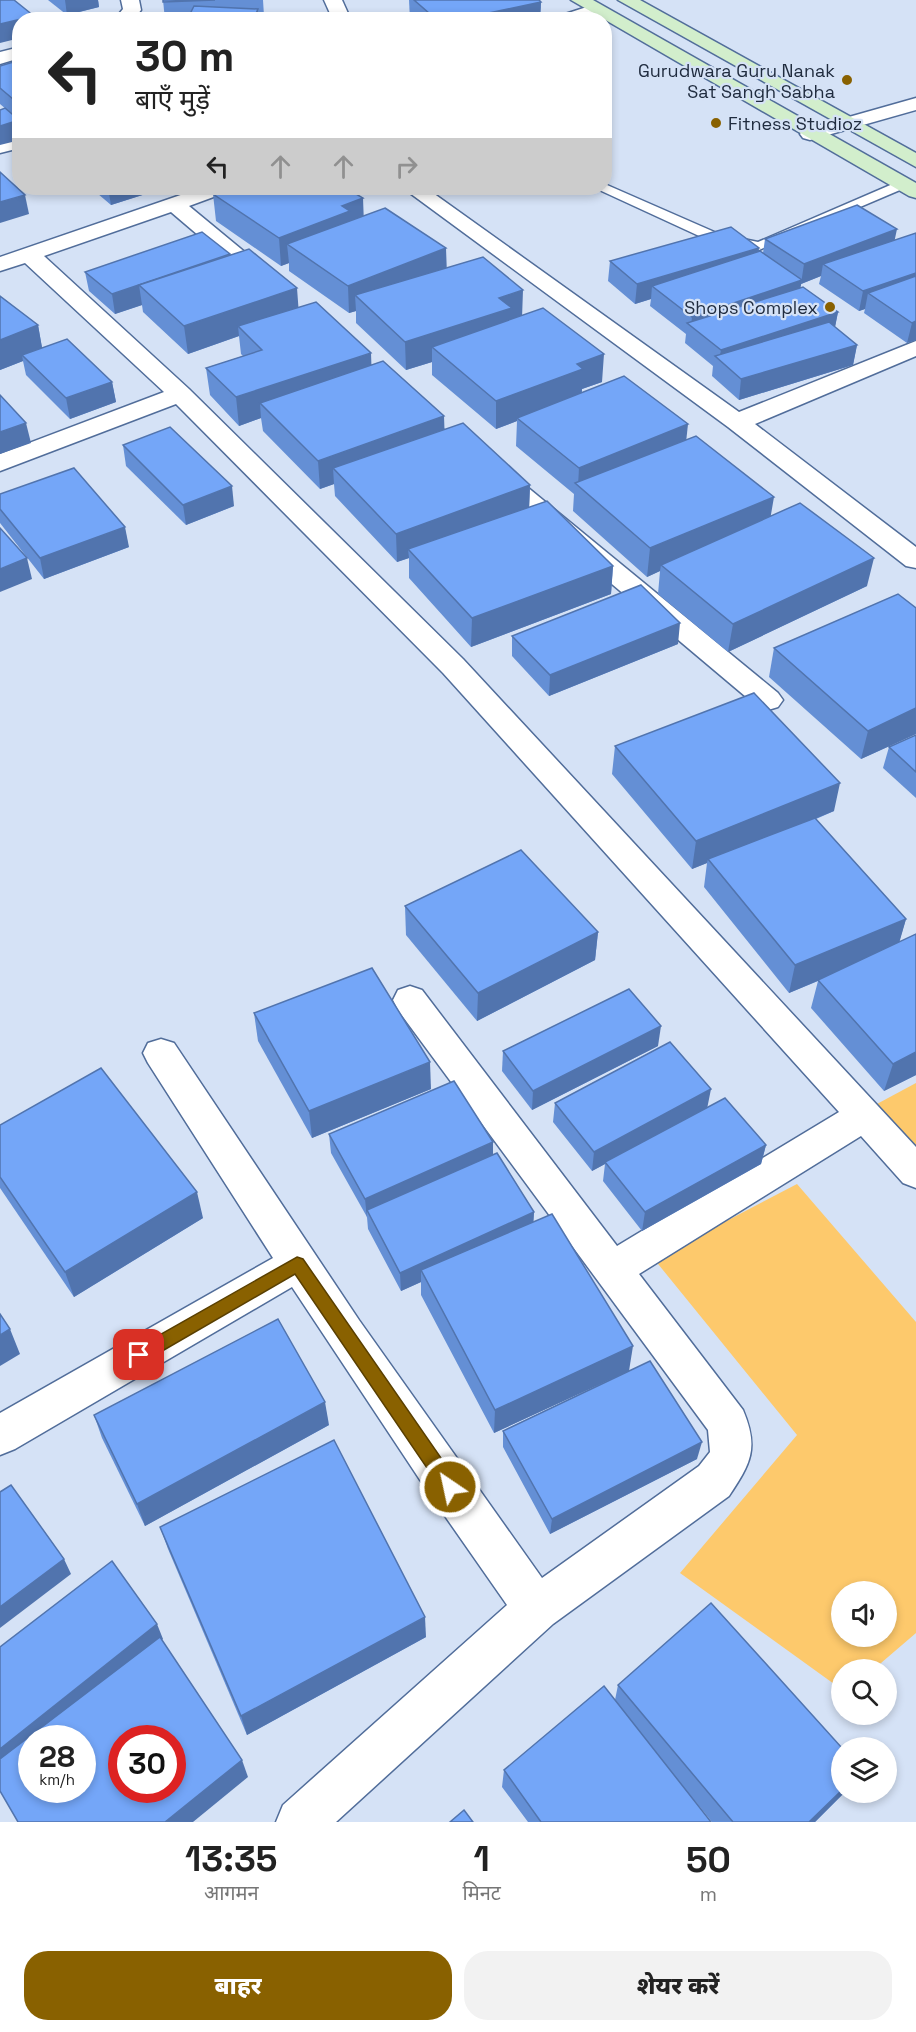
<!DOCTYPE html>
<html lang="hi">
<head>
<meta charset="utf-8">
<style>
  body { margin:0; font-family:"Space Grotesk","Noto Sans Devanagari",sans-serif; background:#f2f2f2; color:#222; height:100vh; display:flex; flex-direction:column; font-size:22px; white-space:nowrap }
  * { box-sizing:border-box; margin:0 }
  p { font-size:20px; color:#767676 }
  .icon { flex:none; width:33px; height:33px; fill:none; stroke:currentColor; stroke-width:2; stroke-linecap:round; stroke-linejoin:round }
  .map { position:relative; height:1822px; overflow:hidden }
  .drawer { display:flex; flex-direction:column; background:#fff; flex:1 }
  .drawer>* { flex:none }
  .top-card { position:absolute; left:12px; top:12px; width:600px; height:183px; border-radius:24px; box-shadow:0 3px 9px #0003; background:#fff; color:#222; overflow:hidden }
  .controls { position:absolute; left:831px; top:1581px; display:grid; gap:12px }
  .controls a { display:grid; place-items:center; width:66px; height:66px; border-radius:50%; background:#fff; box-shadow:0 3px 9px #0003; font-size:30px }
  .speed { position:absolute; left:18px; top:1725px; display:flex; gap:12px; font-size:30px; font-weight:700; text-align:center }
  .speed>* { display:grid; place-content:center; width:78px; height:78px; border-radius:50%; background:#fff; box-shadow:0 3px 9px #0003; line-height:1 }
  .speed small { font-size:15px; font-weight:400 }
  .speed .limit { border:9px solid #d22; background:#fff; color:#111 }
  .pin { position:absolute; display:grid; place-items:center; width:51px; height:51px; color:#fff; margin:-26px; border-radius:12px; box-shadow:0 3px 9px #0006 }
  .me { position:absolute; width:66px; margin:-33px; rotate:326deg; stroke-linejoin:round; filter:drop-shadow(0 0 4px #0008) }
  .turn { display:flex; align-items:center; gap:21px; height:126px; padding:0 24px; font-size:27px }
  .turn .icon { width:78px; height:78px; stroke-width:2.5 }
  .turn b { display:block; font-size:42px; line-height:51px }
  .lanes { display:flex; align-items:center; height:57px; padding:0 24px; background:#0003; justify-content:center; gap:30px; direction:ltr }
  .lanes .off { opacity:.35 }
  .eta { display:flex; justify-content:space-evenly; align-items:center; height:102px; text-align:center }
  .eta b { font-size:36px; font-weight:800; line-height:42px }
  .primary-button { display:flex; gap:12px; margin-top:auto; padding:12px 24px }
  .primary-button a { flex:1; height:69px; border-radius:24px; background:#896100; color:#fff; font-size:24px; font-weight:800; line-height:69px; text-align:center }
  .primary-button a+a { background:#f2f2f2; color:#222 }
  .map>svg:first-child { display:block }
</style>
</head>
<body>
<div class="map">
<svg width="916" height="1822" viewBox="0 0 916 1822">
  <rect width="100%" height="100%" fill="#d5e2f6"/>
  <g fill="#fdc96c" fill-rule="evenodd">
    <path d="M916 1083V1173L862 1112Z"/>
    <path d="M797 1184 916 1322V1633L874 1669 842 1670 841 1689 680 1573 797 1435 654 1259ZM842 1592H886V1636H842Z"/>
  </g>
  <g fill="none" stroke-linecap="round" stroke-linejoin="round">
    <defs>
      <path id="lane" d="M902 180 907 181V187L759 250 710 241 595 188 607 185 719 234 758 242Z"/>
      <g id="street">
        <path d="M121 0H139L141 10 133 20H114L123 9Z"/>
        <path d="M324 0H342L351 20H333Z"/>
        <path d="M596 4 605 9C595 22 572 20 556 20L559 16Z"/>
        <path d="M20 47V58L0 64V52Z"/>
        <path d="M916 98V110L810 140 803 138 800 134 803 130Z"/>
        <path d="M20 136V148L0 153V141Z"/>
        <path d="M201 188H230L227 192 189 206 275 277 278 282 275 287H259L171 212 44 256 189 389 463 659 916 1147V1188L903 1183 861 1136 639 1274 743 1410C759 1448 751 1463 729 1496L553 1624 336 1822H276L283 1805 507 1605 424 1486 292 1287 15 1449 0 1455V1413L273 1258 148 1063 143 1053 148 1043 161 1039 174 1043 359 1320 542 1578 699 1466 710 1452 708 1430 398 1010 393 1000 398 990 410 986 422 990 617 1246 839 1112 443 673 176 404 0 471V454L164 392 25 263 0 271V257Z"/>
        <path d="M403 188H426L739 412 916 341V356L755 424 916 547V568L906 566 728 427Z"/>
        <path d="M495 465 504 468 778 693 783 700 778 707 768 710 758 707 486 478 482 473 486 468Z"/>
      </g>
      <g id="secondary">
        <path d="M571 0H593L916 183V198L909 196Z"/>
        <path d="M618 0H640L916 153V167Z"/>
      </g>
    </defs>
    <use href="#lane" stroke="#516d9a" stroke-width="3"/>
    <use href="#street" stroke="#516d9a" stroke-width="3"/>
    <use href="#secondary" stroke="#516d9a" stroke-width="3"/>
    <use href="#lane" fill="#fff" fill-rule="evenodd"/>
    <use href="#street" fill="#fff" fill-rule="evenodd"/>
    <use href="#secondary" fill="#d2eecc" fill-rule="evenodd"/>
  </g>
  <g fill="#648fd5">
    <path d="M48 0H98L99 7 67 15Z"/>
    <path d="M163 0H263L264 16 165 20Z"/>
    <path d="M409 0H539L541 2 540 20H410Z"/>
    <path d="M20 60V121L0 104V66Z"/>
    <path d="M91 188H155V191L111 205Z"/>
    <path d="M213 194 363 198V216L522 315 602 382 582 389V393L686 440 771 516 867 586 728 652 658 594 660 571 647 577 573 511 574 494 516 446 517 421 496 429 432 375V362L406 370 356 323V311L349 313 289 271V263L281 266 216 221Z"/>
    <path d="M916 233V340L907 343 864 313 865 309 859 311 819 284 821 276 801 284 800 287 838 312 835 327 857 345 853 365 739 400 712 376 713 366 685 343 686 334 650 306 651 299 635 304 608 281 610 261 759 248 758 252 763 253 765 239 895 240Z"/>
    <path d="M230 254 372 365 445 429 530 485 529 507 613 566 611 594 471 647 409 578V558L397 562 335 496 334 484 320 489 263 431 261 418 239 426 210 395 206 368 243 356 241 354 239 336 188 354 143 312 142 305 115 314 89 291 85 272Z"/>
    <path d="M0 296 38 325 42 348 112 382 116 402 70 419 26 375 23 361 0 370Z"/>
    <path d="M123 445 234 506 186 525 126 466Z"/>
    <path d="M0 494 129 547 44 579 0 523Z"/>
    <path d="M916 608V734L861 759 769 677 774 648Z"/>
    <path d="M512 636 678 644 549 696 512 656Z"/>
    <path d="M916 735V798L883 768 889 747Z"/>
    <path d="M615 746 834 811 816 819 906 919 899 942 916 1075 884 1091 811 1008 818 981 789 993 704 887 707 863 692 869 612 774Z"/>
    <path d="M405 906 598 932 595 960 477 1021 406 935Z"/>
    <path d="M254 1013 431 1089 312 1138 258 1041Z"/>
    <path d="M658 1046 532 1110 502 1071 503 1051Z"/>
    <path d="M555 1103 708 1107 766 1145 761 1164 642 1231 603 1181 605 1164 592 1171 553 1122Z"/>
    <path d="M0 1125 203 1218 74 1297 0 1188Z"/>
    <path d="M329 1134 493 1155 534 1212 533 1222 629 1371 697 1459 550 1534 503 1447V1431L621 1374 494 1433 421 1295V1282L401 1291 368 1229 367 1217 331 1153Z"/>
    <path d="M94 1415 329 1425 145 1526 102 1438Z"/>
    <path d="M160 1527 426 1637 247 1735 168 1549Z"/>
    <path d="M618 1685 842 1792H845L815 1822H712L691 1796 711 1822H528L502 1787 504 1770 615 1700Z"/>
  </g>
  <g fill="#5174ae">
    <path d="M65 0H98L99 7 67 15Z"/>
    <path d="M541 2 540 20H455Z"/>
    <path d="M258 9V20H253Z"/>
    <path d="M34 16 35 20H20V38L0 43V24Z"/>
    <path d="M19 120 20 140 0 145V126Z"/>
    <path d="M108 188H155V191L111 205Z"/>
    <path d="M25 195 29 214 0 223V202Z"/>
    <path d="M363 198 364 224 287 244 289 263 281 266 279 238 342 206Z"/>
    <path d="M897 229 893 248 823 264 821 276 801 284 804 264Z"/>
    <path d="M446 248 447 275 355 295 356 311 349 313 348 286Z"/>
    <path d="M759 248 756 268 652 286 651 299 635 304 637 284Z"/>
    <path d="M916 273V291L868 293 865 309 859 311 863 291Z"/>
    <path d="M802 280 798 300 691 326 692 317Z"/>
    <path d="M139 285 142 305 115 314 112 294Z"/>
    <path d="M297 288 299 315 238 326 239 336 188 354 184 326Z"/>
    <path d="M523 290 522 318 432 347V362L406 370 405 342 499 298Z"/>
    <path d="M838 312 834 332 719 360 721 350Z"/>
    <path d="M916 321V340L907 343 912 323Z"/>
    <path d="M38 325 43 353 22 355 23 361 0 370V340Z"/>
    <path d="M857 345 853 365 739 400 741 379Z"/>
    <path d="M371 353 372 381 260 403 261 418 239 426 236 397Z"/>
    <path d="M604 354 602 382 582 389 581 397 517 418V421L496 429V401L577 364Z"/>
    <path d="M112 382 116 402 70 419 66 398Z"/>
    <path d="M444 416 445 444 333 468 334 484 320 489 318 461Z"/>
    <path d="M26 423 31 443 0 454V432Z"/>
    <path d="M688 424 685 452 578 486 579 468Z"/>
    <path d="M530 485 529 513 408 549 409 558 397 562 396 534Z"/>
    <path d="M232 486 234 506 186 525 183 505Z"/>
    <path d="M774 497 769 526 661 565 660 571 647 577 650 548Z"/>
    <path d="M125 527 129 547 44 579 40 558Z"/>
    <path d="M27 558 32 579 0 592V569Z"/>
    <path d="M874 558 867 586 728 652 733 624Z"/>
    <path d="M613 566 611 594 471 647 472 618Z"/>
    <path d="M680 623 678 644 549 696 550 675Z"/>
    <path d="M916 708V734L861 759 868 731Z"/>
    <path d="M840 783 834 811 710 862 708 859 707 863 692 869 696 841Z"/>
    <path d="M906 919 898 947 789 993 795 965Z"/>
    <path d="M598 932 595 960 477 1021 478 993Z"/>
    <path d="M661 1026 658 1046 532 1110 533 1091Z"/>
    <path d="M916 1052V1075L884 1091 893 1064Z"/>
    <path d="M430 1062 431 1089 312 1138 309 1111Z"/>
    <path d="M711 1089 707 1109 605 1162V1164L592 1171 594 1152Z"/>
    <path d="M493 1142V1161L367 1210V1218L365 1199Z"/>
    <path d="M766 1145 761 1164 642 1231 645 1212Z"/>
    <path d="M197 1192 203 1218 74 1297 65 1272Z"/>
    <path d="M534 1212 533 1231 421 1270V1282L401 1291 400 1273Z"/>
    <path d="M10 1329 20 1354 0 1366V1335Z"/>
    <path d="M633 1346 629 1371 494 1433 495 1410Z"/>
    <path d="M325 1402 329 1425 145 1526 137 1504Z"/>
    <path d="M702 1442 697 1459 550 1534 552 1519Z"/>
    <path d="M64 1559 71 1574 0 1628V1607Z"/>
    <path d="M425 1617 426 1637 247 1735 241 1716Z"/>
    <path d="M157 1624 163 1639 38 1738 0 1761V1749Z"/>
    <path d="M242 1760 248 1777 193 1822H165Z"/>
    <path d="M842 1790V1792H845L815 1822H809Z"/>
  </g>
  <g fill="#74a6f8" stroke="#5174ae" stroke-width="1.5" fill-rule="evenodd">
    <path d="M0 0H14L34 16 0 24Z"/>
    <path d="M163 0H215L163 2Z"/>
    <path d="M414 0H539L541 2 455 20H437Z"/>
    <path d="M194 6 258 9 253 20H187Z"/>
    <path d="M20 60V105L0 88V66Z"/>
    <path d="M5 108 19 120 0 126V110Z"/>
    <path d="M0 172 25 195 0 202Z"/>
    <path d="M232 188H346L363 198 342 206 350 211 279 238 213 194Z"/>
    <path d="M857 205 897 229 804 264 765 239Z"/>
    <path d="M385 208 446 248 348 286 287 244Z"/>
    <path d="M731 227 759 248 637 284 610 261Z"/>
    <path d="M202 232 230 254 112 294 85 272Z"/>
    <path d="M916 233V273L863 291 823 264Z"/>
    <path d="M249 249 297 288 184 326 139 285Z"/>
    <path d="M760 251 802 280 692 317 652 286Z"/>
    <path d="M483 257 523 290 499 298 512 308 405 342 355 295Z"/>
    <path d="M916 276V321L912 323 868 293Z"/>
    <path d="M803 287 838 312 721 350 687 323Z"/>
    <path d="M0 296 38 325 0 340Z"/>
    <path d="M316 302 371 353 236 397 206 368 262 350 238 326Z"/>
    <path d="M543 308 604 354 577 364 583 369 496 401 432 347Z"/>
    <path d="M829 322 857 345 741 379 715 356Z"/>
    <path d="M67 339 112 382 66 398 22 355Z"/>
    <path d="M383 361 444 416 318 461 260 403Z"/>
    <path d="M624 376 688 424 579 468 517 418Z"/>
    <path d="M0 395 26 423 0 432Z"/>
    <path d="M463 423 530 485 396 534 333 468Z"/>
    <path d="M170 427 232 486 183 505 123 445Z"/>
    <path d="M696 436 774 497 650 548 575 483Z"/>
    <path d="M74 468 125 527 40 558 0 509V494Z"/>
    <path d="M547 501 613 566 472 618 408 549Z"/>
    <path d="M800 503 874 558 733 624 661 565Z"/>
    <path d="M0 528 27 558 0 569Z"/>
    <path d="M641 585 680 623 550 675 512 636Z"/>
    <path d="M898 594 916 608V708L868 731 774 648Z"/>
    <path d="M754 693 840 783 696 841 615 746Z"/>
    <path d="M916 735V772L889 747Z"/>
    <path d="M815 818 906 919 795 965 708 859Z"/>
    <path d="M521 850 598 932 478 993 405 906Z"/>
    <path d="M916 934V1052L893 1064 818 980Z"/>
    <path d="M372 968 430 1062 309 1111 254 1013Z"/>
    <path d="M629 989 661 1026 533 1091 503 1051Z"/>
    <path d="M670 1042 711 1089 594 1152 555 1103Z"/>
    <path d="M101 1068 197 1192 65 1272 0 1177V1125Z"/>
    <path d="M454 1081 493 1142 365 1199 329 1134Z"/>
    <path d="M725 1098 766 1145 645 1212 605 1162Z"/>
    <path d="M497 1153 534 1212 400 1273 367 1210Z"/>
    <path d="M552 1214 633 1346 495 1410 421 1270Z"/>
    <path d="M0 1314 10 1329 0 1335Z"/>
    <path d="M278 1319 325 1402 137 1504 94 1415Z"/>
    <path d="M650 1361 702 1442 552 1519 503 1431Z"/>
    <path d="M334 1440 425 1617 241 1716 160 1527Z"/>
    <path d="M11 1485 64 1559 0 1607V1492Z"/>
    <path d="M112 1561 157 1624 0 1749V1647Z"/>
    <path d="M711 1603 842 1748V1790L809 1822H733L618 1685Z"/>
    <path d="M160 1637 242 1760 165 1822H18L0 1791V1759ZM32 1738H82V1790H32ZM122 1738H172V1790H122Z"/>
    <path d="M604 1686 711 1822H541L504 1770Z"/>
    <path d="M464 1810 473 1822H450Z"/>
  </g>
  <path fill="#896100" stroke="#593f00" stroke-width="1.5" d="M297 1257 303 1259 457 1481 459 1487 457 1493 450 1496 444 1493 295 1274 145 1361 139 1363 133 1361 130 1355 133 1350Z"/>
  <g fill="#896100" stroke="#d5e2f6" stroke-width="2">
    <circle cx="847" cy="80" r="6"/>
    <circle cx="716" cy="123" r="6"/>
    <circle cx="830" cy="307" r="6"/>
  </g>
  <g text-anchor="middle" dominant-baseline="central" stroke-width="4.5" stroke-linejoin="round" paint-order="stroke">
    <g font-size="18" fill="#202c3f" stroke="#d5e2f6" text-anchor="end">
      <text x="835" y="70">Gurudwara Guru Nanak<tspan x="835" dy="21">Sat Sangh Sabha</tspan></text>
      <text x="728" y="123" text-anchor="start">Fitness Studioz</text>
      <text x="818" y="307">Shops Complex</text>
    </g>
  </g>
</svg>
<div class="controls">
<a><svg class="icon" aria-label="sound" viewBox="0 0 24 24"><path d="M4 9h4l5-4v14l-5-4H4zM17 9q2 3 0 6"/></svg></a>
<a><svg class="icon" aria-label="search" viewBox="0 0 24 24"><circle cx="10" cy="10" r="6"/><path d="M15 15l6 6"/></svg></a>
<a><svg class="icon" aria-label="layers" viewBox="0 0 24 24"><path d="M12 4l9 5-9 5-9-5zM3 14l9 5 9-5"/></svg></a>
</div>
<div class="speed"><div>28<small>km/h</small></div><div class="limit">30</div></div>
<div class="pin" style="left:139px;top:1355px;background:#d93025"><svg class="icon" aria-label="arrive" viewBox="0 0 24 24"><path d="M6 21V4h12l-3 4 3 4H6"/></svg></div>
<svg class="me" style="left:450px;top:1487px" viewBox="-20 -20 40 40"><circle r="17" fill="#896100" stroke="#fff" stroke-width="3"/><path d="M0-11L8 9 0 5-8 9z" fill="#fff"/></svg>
<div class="top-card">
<div class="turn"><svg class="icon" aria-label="left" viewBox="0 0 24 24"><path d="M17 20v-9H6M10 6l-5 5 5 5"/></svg><div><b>30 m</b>बाएँ मुड़ें</div></div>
<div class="lanes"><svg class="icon" aria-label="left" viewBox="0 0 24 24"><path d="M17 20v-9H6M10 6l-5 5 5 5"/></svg><svg class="icon off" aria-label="ahead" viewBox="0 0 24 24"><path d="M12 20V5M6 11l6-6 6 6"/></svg><svg class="icon off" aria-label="ahead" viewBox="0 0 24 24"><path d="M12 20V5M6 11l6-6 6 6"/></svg><svg class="icon off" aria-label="right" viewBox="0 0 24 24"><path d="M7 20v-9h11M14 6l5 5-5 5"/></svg></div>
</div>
</div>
<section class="drawer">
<div class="eta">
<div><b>13:35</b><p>आगमन</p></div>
<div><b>1</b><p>मिनट</p></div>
<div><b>50</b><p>m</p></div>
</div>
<div class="primary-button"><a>बाहर</a><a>शेयर करें</a></div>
</section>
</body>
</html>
